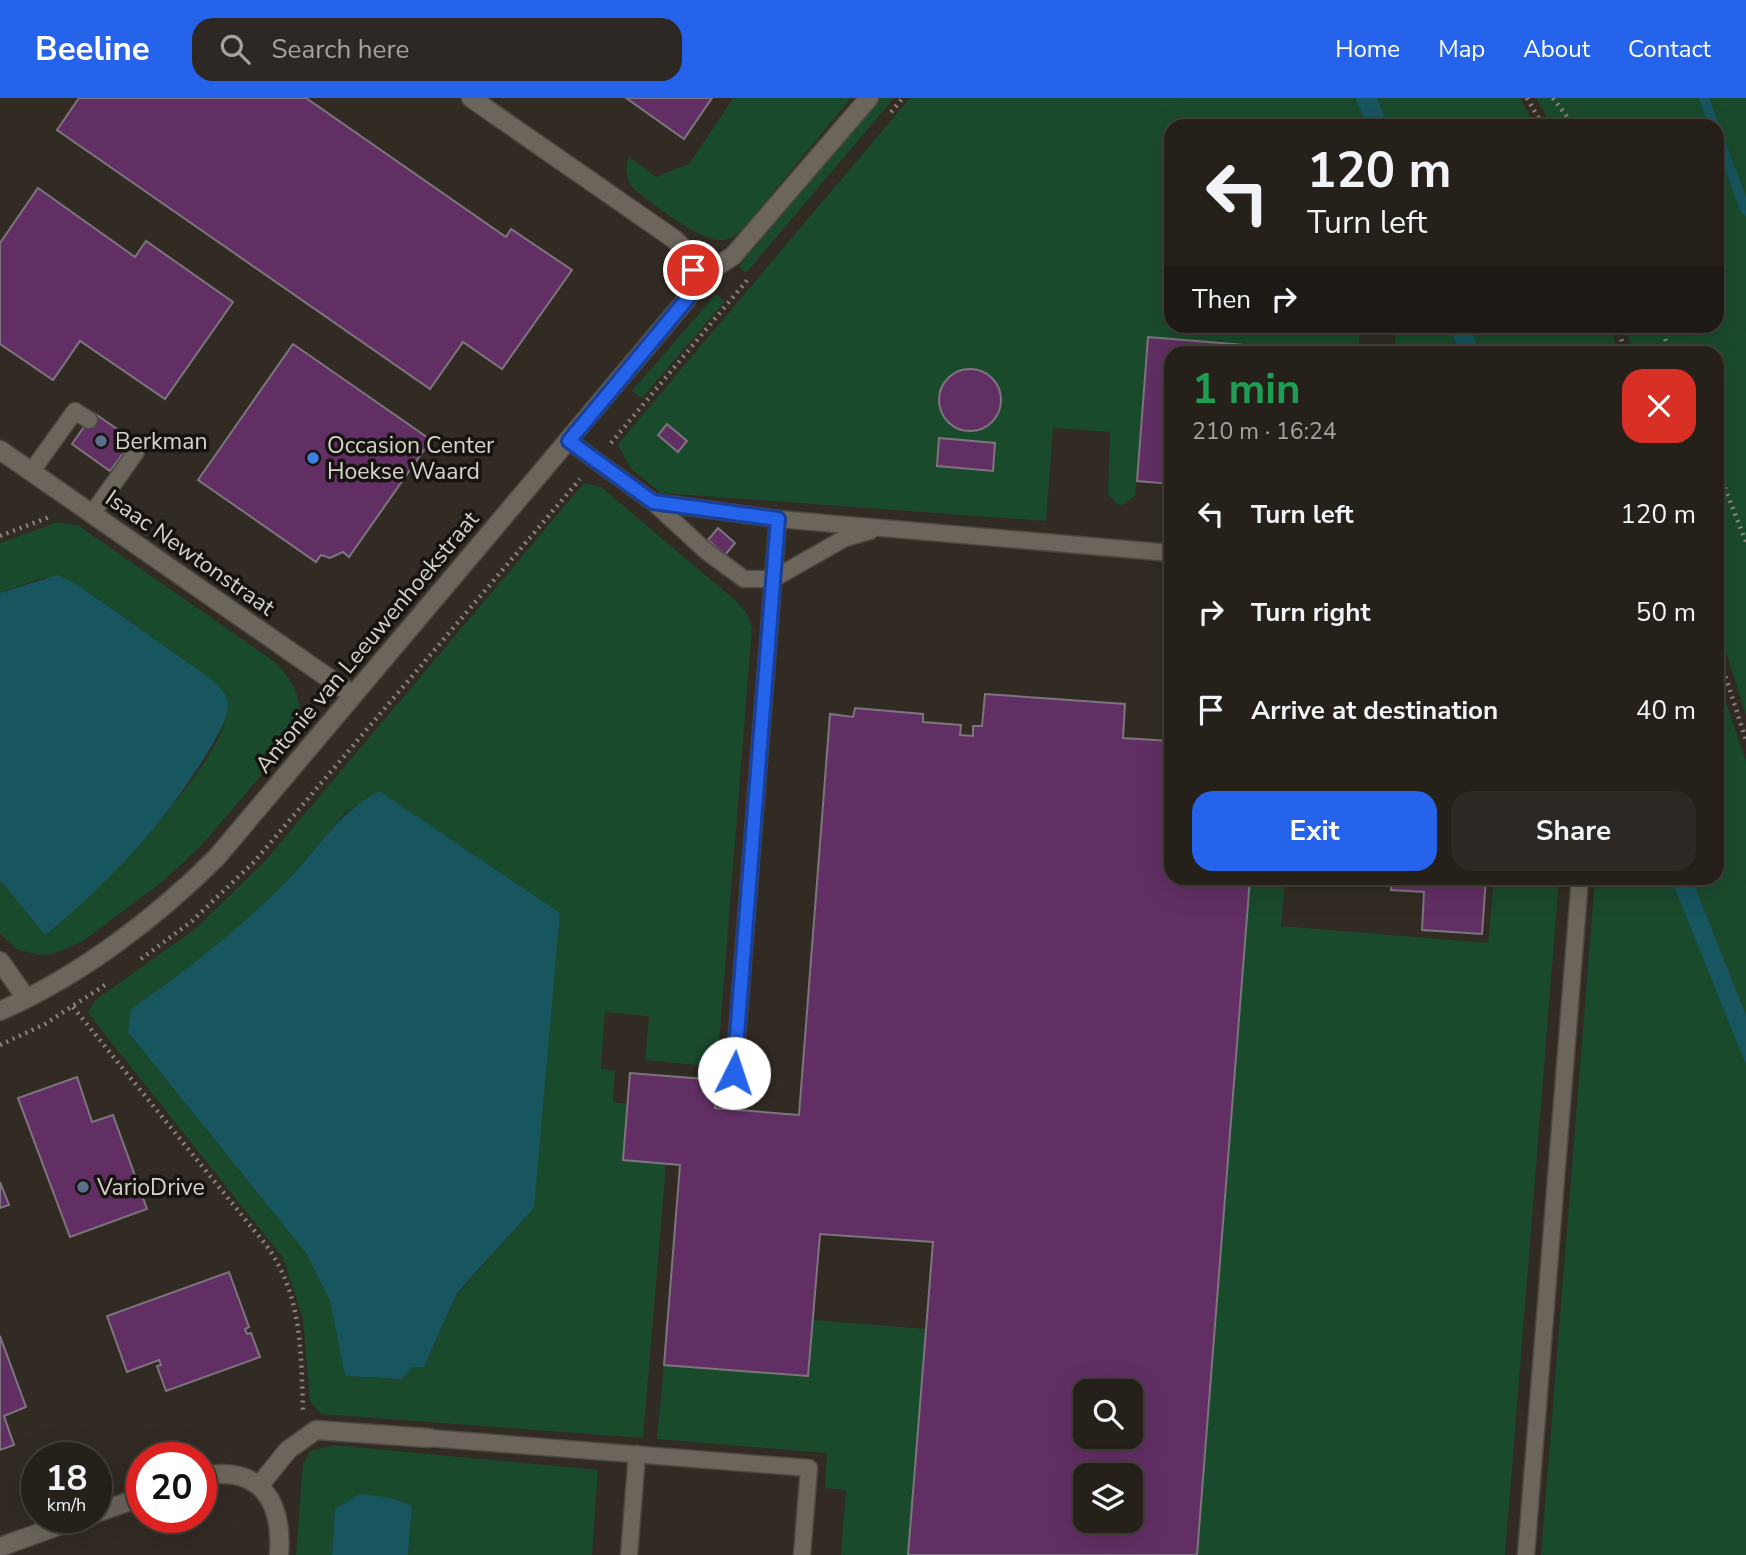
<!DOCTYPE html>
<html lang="en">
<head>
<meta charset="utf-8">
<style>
  body { margin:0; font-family:"Nunito Sans",sans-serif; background:#2d2823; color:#f1f3f6; height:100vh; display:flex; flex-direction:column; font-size:26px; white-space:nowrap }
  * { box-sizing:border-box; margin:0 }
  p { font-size:23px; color:#a3a3a2 }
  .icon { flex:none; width:38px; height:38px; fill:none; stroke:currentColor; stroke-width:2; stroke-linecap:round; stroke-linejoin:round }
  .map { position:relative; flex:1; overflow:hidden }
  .panel { position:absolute; left:1164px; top:248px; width:560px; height:539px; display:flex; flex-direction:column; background:#25201a; border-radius:21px; box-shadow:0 7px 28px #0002,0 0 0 2px #423e39 }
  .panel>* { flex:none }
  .banner { position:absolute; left:1164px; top:21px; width:560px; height:214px; border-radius:21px; box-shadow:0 7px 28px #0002,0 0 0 2px #423e39; background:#25201a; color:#f1f3f6; overflow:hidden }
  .buttons { position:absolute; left:1073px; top:1281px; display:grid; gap:14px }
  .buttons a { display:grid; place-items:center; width:70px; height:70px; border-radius:14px; background:#25201a; box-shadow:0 7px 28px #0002,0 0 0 2px #423e39; font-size:35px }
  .speed { position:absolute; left:21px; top:1344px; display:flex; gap:14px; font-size:35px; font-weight:700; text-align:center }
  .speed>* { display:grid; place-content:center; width:91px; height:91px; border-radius:50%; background:#25201a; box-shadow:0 7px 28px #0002,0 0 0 2px #423e39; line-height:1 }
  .speed small { font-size:18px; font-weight:400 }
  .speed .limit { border:10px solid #d22; background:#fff; color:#111 }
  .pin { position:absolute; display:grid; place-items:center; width:60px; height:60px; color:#fff; margin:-30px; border:4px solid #fff; border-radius:50%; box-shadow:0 2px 7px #0007 }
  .me { position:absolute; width:77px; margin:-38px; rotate:4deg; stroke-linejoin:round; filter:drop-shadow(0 0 5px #0008) }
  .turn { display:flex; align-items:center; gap:24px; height:147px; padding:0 28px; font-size:32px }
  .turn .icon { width:91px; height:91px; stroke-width:2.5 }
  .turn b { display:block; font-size:49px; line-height:60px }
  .then { display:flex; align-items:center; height:66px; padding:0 28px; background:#0003; gap:14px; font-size:26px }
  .round { display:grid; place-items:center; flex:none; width:74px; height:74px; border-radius:21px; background:#2d2823 }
  .headline { display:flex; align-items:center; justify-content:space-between; height:119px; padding:0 28px }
  h1 { font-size:42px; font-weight:700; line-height:52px; color:#1e9e55 }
  .button { display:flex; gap:14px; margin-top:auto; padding:14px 28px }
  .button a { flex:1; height:80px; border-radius:21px; background:#2563eb; color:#fff; font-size:28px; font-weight:700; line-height:80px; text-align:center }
  .button a+a { background:#2d2823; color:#f1f3f6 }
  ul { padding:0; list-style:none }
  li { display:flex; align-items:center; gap:21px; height:98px; padding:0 28px }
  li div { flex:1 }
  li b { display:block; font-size:26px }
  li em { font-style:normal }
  header { display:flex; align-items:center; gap:42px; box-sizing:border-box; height:98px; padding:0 35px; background:#2563eb; color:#fff }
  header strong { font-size:33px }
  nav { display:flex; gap:38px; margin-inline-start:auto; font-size:24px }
  .search { width:490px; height:63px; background:#2d2823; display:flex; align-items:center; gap:18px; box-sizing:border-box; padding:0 24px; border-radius:21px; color:#a3a3a2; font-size:26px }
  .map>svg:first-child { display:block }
</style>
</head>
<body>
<header>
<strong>Beeline</strong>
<div class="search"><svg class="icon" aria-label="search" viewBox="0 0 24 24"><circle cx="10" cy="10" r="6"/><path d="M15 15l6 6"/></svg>Search here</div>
<nav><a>Home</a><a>Map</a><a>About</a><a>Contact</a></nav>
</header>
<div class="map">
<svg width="1746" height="1457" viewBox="0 0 1746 1457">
  <rect width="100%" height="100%" fill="#312b23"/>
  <g fill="#1a4a2c" fill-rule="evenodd">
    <path d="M733 0H851L747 126C741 132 735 140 725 142 700 145 654 106 633 91 626 80 624 71 629 59L656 79 690 65Z"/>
    <path d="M881 0H894L746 175 739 168Z"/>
    <path d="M910 0H1355L1368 28H1171V228L1360 230 1358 255H1291V251L1148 239 1135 398 1122 407 1116 405 1108 396 1110 334 1053 330 1046 423 661 395 631 371 618 346Z"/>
    <path d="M1377 0H1520L1535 28H1388Z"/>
    <path d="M1536 0H1746V617L1717 526V256L1633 255 1625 228H1717V28H1552Z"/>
    <path d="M716 196 725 203 642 300 632 293Z"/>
    <path d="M1396 228H1449L1460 255H1394Z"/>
    <path d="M1469 228H1610L1618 255H1480Z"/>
    <path d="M584 385 601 389 735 502 746 514 752 530 717 969 645 962 649 918 605 914 601 971 615 973 613 1004 627 1006 623 1062 666 1066 643 1340 321 1316 310 1303 303 1220 283 1160 88 915 94 903 195 831 265 763ZM379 693 534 1110 457 1196 424 1269H413L402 1281 345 1278 330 1203 306 1155 128 934 183 876 223 844 288 783 345 715Z"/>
    <path d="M58 424 79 428 275 564C299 588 307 611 291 642L201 748 162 784 83 843 53 856 40 857 17 851 0 836V782L45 837C90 801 227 665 228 608 228 597 219 588 211 581L78 487 45 479 0 495V445Z"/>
    <path d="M1717 577 1746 663V917L1692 781 1717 780Z"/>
    <path d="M1250 781H1285L1281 828 1488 845 1494 781H1559L1505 1457H1197Z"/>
    <path d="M1595 781H1671L1746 967V1457H1541Z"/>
    <path d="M813 1222 926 1231 908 1457H841L846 1392 825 1390 827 1355 657 1341 664 1267 808 1278Z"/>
    <path d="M334 1347 598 1372 592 1457H408L412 1408 335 1411 332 1457H296L303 1366 310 1353Z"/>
  </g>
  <g fill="#17555f">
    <path d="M1355 0H1377L1388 28H1368Z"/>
    <path d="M1449 228H1469L1480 255H1460Z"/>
    <path d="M57 477 78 487 211 581C219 588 228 596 228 608 228 622 216 640 209 652 167 723 109 785 45 837L0 782V495Z"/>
    <path d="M379 693 560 815 534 1110 457 1195 424 1269H413L402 1281 345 1278 330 1203 306 1155 128 934 131 911C186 873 237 833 284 786 319 751 335 717 379 693Z"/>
    <path d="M1671 781H1692L1746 917V967Z"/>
    <path d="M360 1396 391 1400 412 1408 408 1457H332L335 1411Z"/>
  </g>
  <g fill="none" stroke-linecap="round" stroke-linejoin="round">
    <g stroke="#17555f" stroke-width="10">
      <path d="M1704 0 1714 28"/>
      <path d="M1717 36 1746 113"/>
    </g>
  </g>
  <g fill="#612f64" stroke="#7d757d" stroke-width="2" fill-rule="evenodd">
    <path d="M79 0H306L506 139 511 131 572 172 502 271 463 244 430 291 57 32Z"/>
    <path d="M626 0H712L684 41Z"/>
    <path d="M38 90 135 159 146 143 233 204 165 301 80 243 53 282 0 246V145Z"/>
    <path d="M1148 239 1292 251 1291 256H1171V386L1137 383Z"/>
    <path d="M293 246 431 342 349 459 343 454 330 460 321 457 316 464 198 382Z"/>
    <circle cx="970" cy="302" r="31"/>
    <path d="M94 315 133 342 110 373 72 346Z"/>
    <path d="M667 326 687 343 678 354 658 337Z"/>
    <path d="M939 340 995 345 993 373 937 368Z"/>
    <path d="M718 430 735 445 725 457 708 442Z"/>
    <path d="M985 596 1125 606 1123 640 1171 643V780H1250L1197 1457H908L933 1144 820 1136 808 1278 664 1267 680 1067 623 1062 630 975 717 982 715 1010 799 1017 830 616 853 619 855 610 923 616V624L961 627 960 637 973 638V628H982ZM1085 1293H1130V1339H1085ZM1085 1377H1130V1423H1085Z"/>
    <path d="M1392 780H1486L1482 836 1422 832 1424 794 1391 792Z"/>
    <path d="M77 979 92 1024 113 1017 147 1111 70 1139 18 1000Z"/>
    <path d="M0 1084 9 1107 0 1110Z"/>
    <path d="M229 1174 249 1229 245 1231 247 1236 251 1235 260 1259 166 1293 157 1268 161 1267 159 1262 127 1274 107 1218Z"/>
    <path d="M0 1238 26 1309 4 1318 14 1347 0 1352Z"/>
  </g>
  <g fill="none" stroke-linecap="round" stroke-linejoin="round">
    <defs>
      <g id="lane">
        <path d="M569 343 653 404 706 453 744 481H773L845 440 870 433"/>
        <path d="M31 374 75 313 89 322"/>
        <path d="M653 404 778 421 1171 455"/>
        <path d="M92 416 136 354 128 349"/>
        <path d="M734 975 778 421"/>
        <path d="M429 1340 809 1370 802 1457"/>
        <path d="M629 1457 637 1356"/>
        <path d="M1526 1457 1580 780"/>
      </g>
      <g id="street">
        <path d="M471 0 674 141 684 151 693 172"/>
        <path d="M0 352 353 597"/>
        <path d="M0 863 26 900"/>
        <path d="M0 913C80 878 156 820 217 759L687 201 692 190 693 172 719 167 733 158 869 0"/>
        <path d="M201 1378C261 1367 283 1403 279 1457"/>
        <path d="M259 1388 288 1352 316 1332 429 1340"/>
        <path d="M96 1415 142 1399"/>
        <path d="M0 1449 83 1419"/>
      </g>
    </defs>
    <use href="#lane" stroke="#4e4842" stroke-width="19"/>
    <use href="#street" stroke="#4e4842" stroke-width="21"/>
    <g stroke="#8a857f" stroke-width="4.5" stroke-dasharray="2 5" stroke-linecap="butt">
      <path d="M1527 0 1543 28"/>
      <path d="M1553 0 1574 28"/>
      <path d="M891 14 903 0"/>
      <path d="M1617 228 1626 256"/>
      <path d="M1660 228 1671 256"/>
      <path d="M611 345 749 180"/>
      <path d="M1717 370 1746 444"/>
      <path d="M0 438 52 418"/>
      <path d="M1717 552 1746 642"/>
      <path d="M141 861 192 823 254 764 580 381"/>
      <path d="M73 909 266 1147C302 1196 301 1253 303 1312"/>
      <path d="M0 947 45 926 105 887"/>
    </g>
    <use href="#lane" stroke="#6c655c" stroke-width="16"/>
    <use href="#street" stroke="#6c655c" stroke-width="18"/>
  </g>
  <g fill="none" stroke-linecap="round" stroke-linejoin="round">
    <defs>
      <path id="route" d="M693 172 692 190 687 201 569 343 653 404 778 421 734 975"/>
    </defs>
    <use href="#route" stroke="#184099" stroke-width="18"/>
    <use href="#route" stroke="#2563eb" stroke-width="12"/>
  </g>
  <g fill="#5c6f8a" stroke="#171410" stroke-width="2.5">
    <circle cx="101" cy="343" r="7"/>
    <circle cx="83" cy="1089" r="7"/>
  </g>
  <circle fill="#3f7fe0" stroke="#171410" stroke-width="2.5" cx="313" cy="360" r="7"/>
  <g text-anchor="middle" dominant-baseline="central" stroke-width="7" stroke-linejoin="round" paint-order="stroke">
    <g font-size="23" fill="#d6d2cd" stroke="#171410" text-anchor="start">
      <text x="115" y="343">Berkman</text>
      <text x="327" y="347">Occasion Center<tspan x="327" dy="26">Hoekse Waard</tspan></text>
      <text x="97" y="1089">VarioDrive</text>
    </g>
    <g font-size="23" fill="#d6d2cd" stroke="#171410">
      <text transform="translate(190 455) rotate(35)">Isaac Newtonstraat</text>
      <text transform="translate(367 544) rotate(-50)">Antonie van Leeuwenhoekstraat</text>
    </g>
  </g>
</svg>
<div class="buttons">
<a><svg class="icon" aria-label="search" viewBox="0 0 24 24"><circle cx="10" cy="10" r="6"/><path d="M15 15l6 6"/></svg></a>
<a><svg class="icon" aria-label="layers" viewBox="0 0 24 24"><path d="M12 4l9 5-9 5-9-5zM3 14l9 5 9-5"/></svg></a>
</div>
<div class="speed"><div>18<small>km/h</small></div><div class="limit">20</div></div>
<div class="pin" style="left:693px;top:172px;background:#d93025"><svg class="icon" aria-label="arrive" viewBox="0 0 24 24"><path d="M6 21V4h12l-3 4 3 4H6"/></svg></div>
<svg class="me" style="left:734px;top:975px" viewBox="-20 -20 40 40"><circle r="19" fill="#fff"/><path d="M0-13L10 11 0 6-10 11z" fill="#2563eb"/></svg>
<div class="banner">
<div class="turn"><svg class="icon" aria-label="left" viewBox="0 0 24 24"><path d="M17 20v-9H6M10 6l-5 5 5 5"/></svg><div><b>120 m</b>Turn left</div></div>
<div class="then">Then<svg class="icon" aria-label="right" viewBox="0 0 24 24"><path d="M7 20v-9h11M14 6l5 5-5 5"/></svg></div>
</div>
<section class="panel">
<div class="headline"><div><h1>1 min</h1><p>210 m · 16:24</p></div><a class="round" style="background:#d93025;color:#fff"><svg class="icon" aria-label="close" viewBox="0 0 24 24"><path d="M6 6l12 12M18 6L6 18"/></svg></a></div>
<ul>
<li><svg class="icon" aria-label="left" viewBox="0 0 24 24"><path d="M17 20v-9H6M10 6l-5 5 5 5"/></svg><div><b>Turn left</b></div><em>120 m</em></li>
<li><svg class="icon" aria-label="right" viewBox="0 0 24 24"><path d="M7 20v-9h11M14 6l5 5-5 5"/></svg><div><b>Turn right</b></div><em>50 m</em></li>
<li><svg class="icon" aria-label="arrive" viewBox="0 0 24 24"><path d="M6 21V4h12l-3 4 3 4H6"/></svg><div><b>Arrive at destination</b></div><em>40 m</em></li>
</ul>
<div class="button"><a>Exit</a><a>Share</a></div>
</section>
</div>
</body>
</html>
